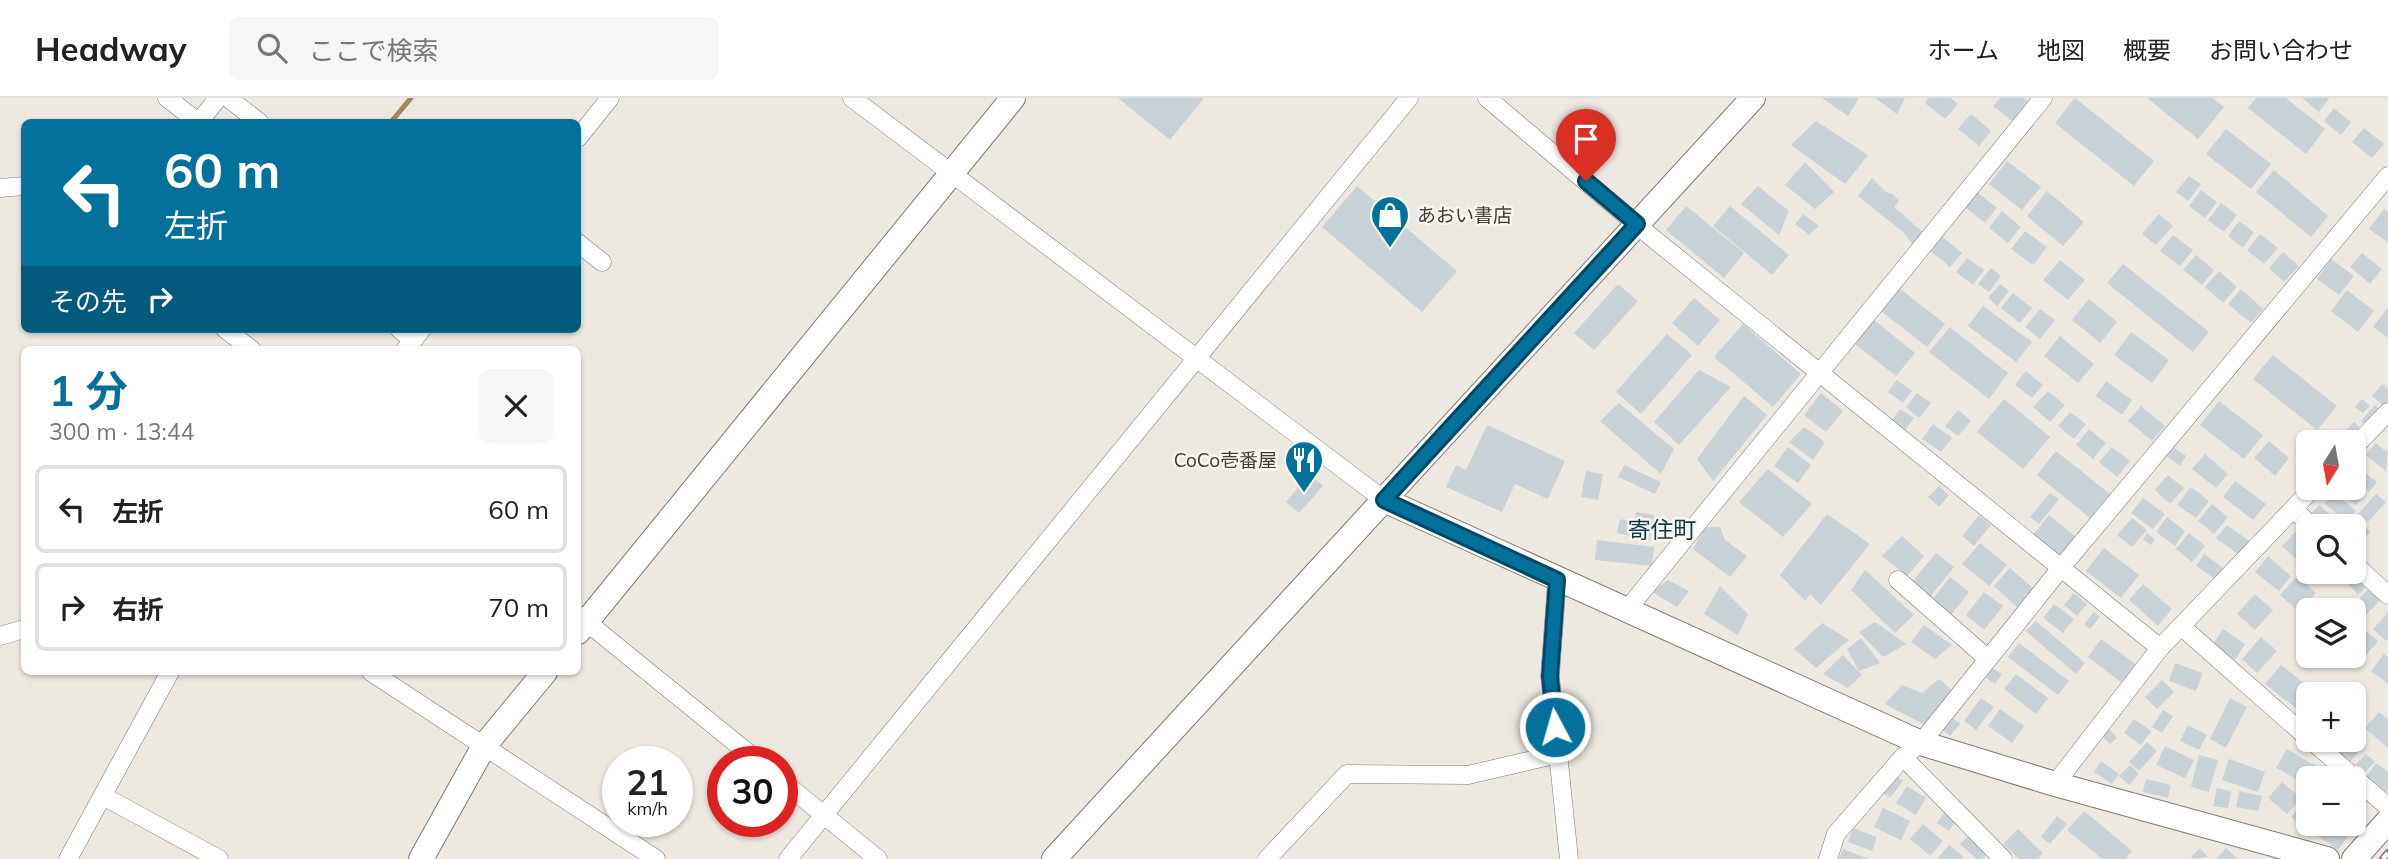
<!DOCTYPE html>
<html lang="ja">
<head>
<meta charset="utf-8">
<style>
  body { margin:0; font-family:Mulish,"Noto Sans JP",sans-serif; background:#f6f6f6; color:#222; height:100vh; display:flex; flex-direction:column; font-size:26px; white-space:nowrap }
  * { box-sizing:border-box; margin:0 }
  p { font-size:23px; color:#767676 }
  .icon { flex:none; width:38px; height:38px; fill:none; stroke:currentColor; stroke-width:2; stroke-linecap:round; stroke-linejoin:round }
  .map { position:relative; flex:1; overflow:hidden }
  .side { position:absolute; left:21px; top:248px; width:560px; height:329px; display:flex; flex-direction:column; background:#fff; border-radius:10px; box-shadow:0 2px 5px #0004 }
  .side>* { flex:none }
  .hud { position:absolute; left:21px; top:21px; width:560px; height:214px; border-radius:10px; box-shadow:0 2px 5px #0004; background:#04719d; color:#fff; overflow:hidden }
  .needle { width:46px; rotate:191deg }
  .tools { position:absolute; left:2296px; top:332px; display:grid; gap:14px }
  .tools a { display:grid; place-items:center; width:70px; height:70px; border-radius:10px; background:#fff; box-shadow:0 2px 5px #0004; font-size:35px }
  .speed { position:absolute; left:602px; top:648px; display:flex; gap:14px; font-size:35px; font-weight:700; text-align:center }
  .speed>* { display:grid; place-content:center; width:91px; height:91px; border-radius:50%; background:#fff; box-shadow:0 2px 5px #0004; line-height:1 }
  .speed small { font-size:18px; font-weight:400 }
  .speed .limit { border:10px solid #d22; background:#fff; color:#111 }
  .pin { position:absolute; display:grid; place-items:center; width:60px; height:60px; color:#fff; margin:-72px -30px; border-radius:50% 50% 50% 0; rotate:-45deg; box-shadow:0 0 7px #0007 }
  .pin .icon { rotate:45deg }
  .me { position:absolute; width:77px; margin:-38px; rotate:354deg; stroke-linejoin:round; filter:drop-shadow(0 0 5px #0008) }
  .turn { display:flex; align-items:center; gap:24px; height:147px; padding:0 28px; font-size:32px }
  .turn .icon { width:91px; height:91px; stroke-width:2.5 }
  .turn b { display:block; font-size:49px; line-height:60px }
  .then { display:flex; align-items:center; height:66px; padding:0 28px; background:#0003; gap:14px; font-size:26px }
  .round { display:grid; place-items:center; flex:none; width:74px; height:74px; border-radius:10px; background:#f6f6f6 }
  .overview { display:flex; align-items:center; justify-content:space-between; height:119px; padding:0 28px }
  h1 { font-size:42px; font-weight:700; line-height:52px; color:#04719d }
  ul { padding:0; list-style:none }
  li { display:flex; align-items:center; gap:21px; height:88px; margin:0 14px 10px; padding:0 14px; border:4px solid #e0e0e0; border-radius:10px }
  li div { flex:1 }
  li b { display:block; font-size:26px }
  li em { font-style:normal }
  header { display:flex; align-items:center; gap:42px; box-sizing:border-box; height:98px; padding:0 35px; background:#fff; border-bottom:2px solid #e0e0e0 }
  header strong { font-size:33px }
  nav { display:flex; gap:38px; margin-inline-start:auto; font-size:24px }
  .search { width:490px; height:63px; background:#f6f6f6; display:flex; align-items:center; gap:18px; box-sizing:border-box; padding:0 24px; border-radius:10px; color:#767676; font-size:26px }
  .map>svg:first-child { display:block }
</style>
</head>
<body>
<header>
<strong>Headway</strong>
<div class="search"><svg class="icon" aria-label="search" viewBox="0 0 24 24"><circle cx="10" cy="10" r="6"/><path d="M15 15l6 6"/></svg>ここで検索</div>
<nav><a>ホーム</a><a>地図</a><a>概要</a><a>お問い合わせ</a></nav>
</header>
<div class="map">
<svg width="2388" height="761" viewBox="0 0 2388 761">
  <rect width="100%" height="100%" fill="#ede9e1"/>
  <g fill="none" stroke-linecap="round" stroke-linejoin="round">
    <path stroke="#9f895a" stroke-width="5" d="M391 24 411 0"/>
  </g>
  <g fill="#c9d2d7">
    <path d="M1118 0H1204L1170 42Z"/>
    <path d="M1822 0H1859L1848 18Z"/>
    <path d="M1875 0H1905L1897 16Z"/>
    <path d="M1929 0H1951L1958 6 1945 21 1925 5Z"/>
    <path d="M2000 0H2024L2028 3 2012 23 1993 8Z"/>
    <path d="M2075 0 2154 63 2134 88 2055 25Z"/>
    <path d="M2147 0H2213L2224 9 2198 41Z"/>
    <path d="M2256 0H2286L2325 31 2306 56 2248 10Z"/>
    <path d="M2302 0H2328L2329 1 2319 14Z"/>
    <path d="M2334 10 2351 24 2341 37 2324 23Z"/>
    <path d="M1971 16 1991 33 1979 48 1958 31Z"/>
    <path d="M1816 23 1868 57 1845 86 1791 47Z"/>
    <path d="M2364 30 2384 46 2372 60 2352 44Z"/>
    <path d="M2226 31 2271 66 2251 91 2206 56Z"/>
    <path d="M2007 63 2041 89 2022 112 1989 86Z"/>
    <path d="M1805 64 1834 94 1815 111 1785 87Z"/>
    <path d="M2274 72 2328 118 2311 139 2256 94Z"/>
    <path d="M2189 78 2201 86 2188 103 2176 94Z"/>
    <path d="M1872 80 1886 94 1893 96 1899 103 1894 109 1924 135 1914 148 1903 134 1858 98Z"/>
    <path d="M1357 88 1457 173 1422 214 1322 129Z"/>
    <path d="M1758 88 1789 113 1779 137 1741 106Z"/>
    <path d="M2201 92 2217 104 2205 120 2189 108Z"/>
    <path d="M2047 93 2084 124 2063 148 2027 118Z"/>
    <path d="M1977 94 1997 110 1985 125 1965 109Z"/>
    <path d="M2221 105 2237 117 2224 134 2208 122Z"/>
    <path d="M1686 108 1744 155 1724 180 1666 132Z"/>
    <path d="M1730 108 1789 157 1772 177 1713 128Z"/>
    <path d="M2384 111 2388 114V144L2369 131Z"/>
    <path d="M2002 113 2021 129 2008 145 1989 130Z"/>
    <path d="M1803 116 1819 128 1809 137 1795 126Z"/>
    <path d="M2159 116 2173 128 2156 147 2142 136Z"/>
    <path d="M2239 123 2254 134 2243 150 2228 138Z"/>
    <path d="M2025 133 2047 149 2033 167 2011 151Z"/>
    <path d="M2260 136 2278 150 2264 166 2247 152Z"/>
    <path d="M1940 137 1962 155 1950 169 1928 151Z"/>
    <path d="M2173 137 2193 152 2180 168 2160 153Z"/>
    <path d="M2283 154 2299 168 2284 184 2269 170Z"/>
    <path d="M2362 155 2382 171 2370 186 2350 169Z"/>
    <path d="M2196 157 2214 172 2202 187 2183 172Z"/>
    <path d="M1967 160 1984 172 1973 187 1956 174Z"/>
    <path d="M2331 161 2354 178 2339 197 2317 181Z"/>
    <path d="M2060 162 2085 182 2068 202 2043 182Z"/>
    <path d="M2123 166 2209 234 2193 254 2107 185Z"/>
    <path d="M1991 170 2001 178 1989 194 1978 186Z"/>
    <path d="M2219 173 2237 189 2223 205 2205 189Z"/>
    <path d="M1618 186 1638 203 1594 252 1574 235Z"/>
    <path d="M2000 186 2009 193 1997 208 1988 200Z"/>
    <path d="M1899 190 1945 226 1927 249 1881 213Z"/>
    <path d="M2241 191 2263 211 2251 225 2228 206Z"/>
    <path d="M2347 192 2374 213 2358 234 2331 213Z"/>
    <path d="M2013 195 2032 210 2020 225 2001 210Z"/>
    <path d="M1694 200 1720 222 1698 248 1672 225Z"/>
    <path d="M2089 201 2117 224 2100 245 2072 222Z"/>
    <path d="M1983 208 2032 244 2016 264 1968 228Z"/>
    <path d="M2388 209V240L2373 229Z"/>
    <path d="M2040 211 2055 222 2040 241 2025 229Z"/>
    <path d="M1874 222 1915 255 1896 278 1855 246Z"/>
    <path d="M1743 226 1801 276 1773 309 1714 259Z"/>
    <path d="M1950 229 2008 275 1989 301 1929 254Z"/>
    <path d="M2131 234 2169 262 2152 285 2114 257Z"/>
    <path d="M1667 236 1692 257 1641 316 1616 294Z"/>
    <path d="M2060 238 2094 266 2078 285 2044 258Z"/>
    <path d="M2273 257 2337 308 2317 332 2253 281Z"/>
    <path d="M1699 272 1731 289 1679 347 1654 324Z"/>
    <path d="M2026 273 2043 287 2032 300 2015 287Z"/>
    <path d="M1897 282 1912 293 1903 305 1888 294Z"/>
    <path d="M2106 283 2132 302 2122 317 2096 298Z"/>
    <path d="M2382 286 2388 291V312L2372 298Z"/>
    <path d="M2048 293 2065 307 2050 324 2033 309Z"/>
    <path d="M1821 295 1843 313 1826 334 1804 317Z"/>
    <path d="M1917 295 1931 305 1919 320 1906 309Z"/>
    <path d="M1744 298 1767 317 1713 383 1697 361Z"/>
    <path d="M2004 301 2050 339 2023 371 1977 334Z"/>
    <path d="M2362 301 2370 308 2363 315 2355 309Z"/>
    <path d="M2219 303 2263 337 2244 361 2200 327Z"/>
    <path d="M1619 305 1674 351 1661 376 1600 323Z"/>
    <path d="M2375 307 2383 314 2369 330 2361 323Z"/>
    <path d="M2141 308 2165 328 2152 343 2128 323Z"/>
    <path d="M1900 311 1914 320 1905 332 1891 323Z"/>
    <path d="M1958 312 1971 323 1958 338 1945 328Z"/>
    <path d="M2070 314 2086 326 2074 341 2058 328Z"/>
    <path d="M2354 324 2364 333 2353 345H2340L2337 341Z"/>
    <path d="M1933 326 1952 340 1941 354 1922 341Z"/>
    <path d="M1487 327 1565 363 1548 401 1515 386 1502 414 1446 389 1456 367 1466 372Z"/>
    <path d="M1804 329 1825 344 1813 362 1789 344Z"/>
    <path d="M2089 331 2106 345 2093 361 2076 347Z"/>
    <path d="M2269 343 2289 360 2275 378 2254 360Z"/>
    <path d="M2376 345 2388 355 2386 373 2366 357Z"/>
    <path d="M2170 347 2186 358 2180 368 2164 356Z"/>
    <path d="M1788 349 1811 367 1798 385 1774 368Z"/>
    <path d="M2112 349 2130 363 2117 379 2099 364Z"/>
    <path d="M2056 353 2110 396 2090 420 2037 377Z"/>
    <path d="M2205 356 2228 376 2216 390 2192 371Z"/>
    <path d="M1624 367 1661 384 1655 396 1618 379Z"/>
    <path d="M2355 367 2377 384 2369 394 2354 382Z"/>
    <path d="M1768 371 1812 406 1783 439 1739 404Z"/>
    <path d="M1586 373 1603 376 1598 402 1581 399Z"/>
    <path d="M1309 376 1323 388 1299 415 1286 404Z"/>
    <path d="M2168 377 2184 390 2170 406 2155 392Z"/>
    <path d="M2235 383 2266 406 2253 422 2223 399Z"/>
    <path d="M1939 388 1949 397 1939 409 1928 399Z"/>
    <path d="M2354 388 2364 397 2356 407 2337 392Z"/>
    <path d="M2191 389 2209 403 2196 420 2177 407Z"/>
    <path d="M2050 395 2059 401 2039 426 2030 419Z"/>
    <path d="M2334 395 2356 413 2347 424 2325 406Z"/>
    <path d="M2376 396 2386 404 2368 424 2358 416Z"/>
    <path d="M2143 400 2165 416 2153 431 2131 415Z"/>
    <path d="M2212 406 2228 419 2214 436 2198 423Z"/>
    <path d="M2319 407 2336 422 2330 429 2312 415Z"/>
    <path d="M1636 414 1654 417 1650 442 1617 435 1620 421 1634 424Z"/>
    <path d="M1827 416 1870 446 1821 507 1810 496 1805 503 1780 477Z"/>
    <path d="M1979 417 1991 427 1974 448 1962 438Z"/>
    <path d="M2049 417 2076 439 2061 458 2034 436Z"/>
    <path d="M2167 419 2185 433 2175 448 2156 434Z"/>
    <path d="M2132 420 2147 432 2132 449 2117 437Z"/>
    <path d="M2358 422 2371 434 2356 448 2354 429H2351Z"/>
    <path d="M2227 427 2249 443 2239 457 2216 440Z"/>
    <path d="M1705 429H1720L1725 442 1747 458 1730 479 1693 451Z"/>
    <path d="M2300 429 2308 437V465L2305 469 2282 448Z"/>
    <path d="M2147 435 2155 441 2151 447 2143 442Z"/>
    <path d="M2189 435 2205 448 2192 464 2176 451Z"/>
    <path d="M1902 438 1924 458 1907 478 1882 458Z"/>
    <path d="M1597 442 1654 449 1652 468 1595 462Z"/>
    <path d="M1980 445 2007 467 1989 488 1962 466Z"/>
    <path d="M2104 450 2139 477 2121 500 2086 473Z"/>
    <path d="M1936 455 1954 469 1930 499 1912 484Z"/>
    <path d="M2204 456 2223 470 2215 481 2196 468Z"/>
    <path d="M2268 458 2291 478 2279 493 2255 474Z"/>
    <path d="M2010 470 2033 490 2017 509 1994 488Z"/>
    <path d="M1865 472 1914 517 1895 535 1851 492Z"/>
    <path d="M2355 473 2369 486 2358 497 2345 483Z"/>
    <path d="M2297 478 2316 495 2299 514 2280 497Z"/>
    <path d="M1950 479 1969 494 1951 517 1932 502Z"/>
    <path d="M1668 482 1689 493 1677 509 1652 494Z"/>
    <path d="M2143 486 2172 511 2158 528 2129 502Z"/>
    <path d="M1720 488 1748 516 1738 537 1704 516Z"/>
    <path d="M2368 491 2380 502 2366 517 2354 507Z"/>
    <path d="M1984 494 2003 508 1984 532 1966 517Z"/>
    <path d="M2074 495 2087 506 2077 518 2064 507Z"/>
    <path d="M2255 496 2273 512 2255 532 2237 516Z"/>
    <path d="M2054 506 2074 521 2063 535 2043 520Z"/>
    <path d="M2094 514 2100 519 2090 531 2084 526Z"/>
    <path d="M2388 514V541L2386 543 2373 531Z"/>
    <path d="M2354 522 2378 543 2363 561 2354 554Z"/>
    <path d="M2036 523 2085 565 2076 576 2026 533Z"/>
    <path d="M1875 524 1906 546 1883 559 1859 534Z"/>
    <path d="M1822 525 1849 542 1816 570 1794 551Z"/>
    <path d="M1924 527 1952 547 1935 561 1911 544Z"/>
    <path d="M2223 531 2245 546 2235 562 2213 546Z"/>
    <path d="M2261 539 2277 553 2257 575 2242 561Z"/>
    <path d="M1861 540 1880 565 1859 573 1847 551Z"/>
    <path d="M2101 541 2138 568 2125 587 2088 559Z"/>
    <path d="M2019 545 2069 583 2058 597 2008 559Z"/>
    <path d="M2384 556 2388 559V586L2371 573Z"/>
    <path d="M1843 557 1862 577 1848 590 1823 576Z"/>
    <path d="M2175 565 2203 575 2196 593 2169 583Z"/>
    <path d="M2281 567 2317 595 2308 597V606L2301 614 2265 586Z"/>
    <path d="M1991 569 2002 576 1995 586 1985 579Z"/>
    <path d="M2016 576 2048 600 2036 616 2004 591Z"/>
    <path d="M1939 581 1953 593 1927 628 1885 606 1902 587 1922 595Z"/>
    <path d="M2162 582 2174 594 2157 611 2145 599Z"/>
    <path d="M1981 600 1994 609 1976 632 1964 623Z"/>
    <path d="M2230 600 2247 609 2226 650 2210 641Z"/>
    <path d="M2000 611 2024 628 2012 645 1988 628Z"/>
    <path d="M2163 612 2173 618 2162 635 2152 629Z"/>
    <path d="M2379 614 2388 621V650L2365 630Z"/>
    <path d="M1949 617 1960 626 1950 638 1939 629Z"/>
    <path d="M2134 621 2151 633 2141 647 2124 635Z"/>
    <path d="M2188 627 2207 637 2199 652 2180 643Z"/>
    <path d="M2108 629 2117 640 2110 646 2100 636Z"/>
    <path d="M2354 635 2366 646 2349 665 2336 655 2347 642H2354Z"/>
    <path d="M2147 644 2157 653 2139 673 2129 664Z"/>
    <path d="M2165 648 2194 662 2185 680 2156 667Z"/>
    <path d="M2287 651 2318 669 2307 687 2276 670Z"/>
    <path d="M2366 656 2375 664 2361 678 2352 670Z"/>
    <path d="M2199 657 2218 662 2209 694 2191 689Z"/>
    <path d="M2229 661 2265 674 2258 694 2222 682Z"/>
    <path d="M2101 663 2119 676 2112 686 2094 674Z"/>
    <path d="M2376 665 2388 674V691L2385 695 2365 680Z"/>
    <path d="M2130 667 2139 676 2129 687 2119 678Z"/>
    <path d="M2328 668 2344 681H2318Z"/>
    <path d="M1894 676 1903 683 1890 700 1881 693Z"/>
    <path d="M2146 681 2171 687 2168 700 2143 694Z"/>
    <path d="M2282 684 2301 700 2287 716 2268 700Z"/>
    <path d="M1907 688 1926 700 1916 717 1896 705Z"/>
    <path d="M2217 690 2231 693 2228 710 2213 708Z"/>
    <path d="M2239 693 2262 698 2258 713 2236 709Z"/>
    <path d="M2306 702 2308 726H2314L2308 734 2291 719Z"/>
    <path d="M1883 710 1910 723 1901 742 1874 729Z"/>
    <path d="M1947 711 1958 719 1949 733 1937 725Z"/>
    <path d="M2084 713 2132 753 2125 761H2102L2067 732Z"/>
    <path d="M2057 718 2067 726 2050 746 2041 739Z"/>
    <path d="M1923 726 1943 743 1930 758 1910 741Z"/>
    <path d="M2322 726H2334L2349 737 2338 752 2315 736Z"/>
    <path d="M1853 730 1877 739 1872 753 1848 744Z"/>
    <path d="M2018 731 2043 755 2038 761H2019L2003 746Z"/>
    <path d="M1970 736 1989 753 1982 761H1976L1960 746Z"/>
    <path d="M1949 747 1964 759 1962 761H1937Z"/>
    <path d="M2200 750 2208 759 2193 761 2191 759Z"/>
    <path d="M2226 750 2238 761H2216Z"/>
    <path d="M1843 751 1869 761H1839Z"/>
  </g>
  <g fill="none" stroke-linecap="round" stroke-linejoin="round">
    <defs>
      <g id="street">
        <path d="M167 0 198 24"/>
        <path d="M228 0 259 24"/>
        <path d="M852 0 1384 402"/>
        <path d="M1487 0 1649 137 2160 550"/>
        <path d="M199 24 218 0"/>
        <path d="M578 40 610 0"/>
        <path d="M0 90 24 88"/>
        <path d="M578 145 602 164"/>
        <path d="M225 231 252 252"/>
        <path d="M399 231 413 243"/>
        <path d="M405 252 422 231"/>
        <path d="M2354 349 2388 314"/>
        <path d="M2293 411 2313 429"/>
        <path d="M2354 466 2388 497"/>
        <path d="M1557 482 1550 578 1569 761"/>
        <path d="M1898 482 1988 561"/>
        <path d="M1626 513 2043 0"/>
        <path d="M578 517 758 663"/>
        <path d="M2182 529 2308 640"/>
        <path d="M0 538 24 531"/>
        <path d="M371 574 656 761"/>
        <path d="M2311 642 2388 709"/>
        <path d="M1903 659 2003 761"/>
        <path d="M782 683 878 761"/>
        <path d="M2055 686 2160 550 2313 390"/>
        <path d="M103 698 219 761"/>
        <path d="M68 761 170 574"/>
        <path d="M788 761 1409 0"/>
        <path d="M1267 761 1347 676 1468 677 1558 656"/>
        <path d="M1828 761 1836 736 1903 659 1921 645 2060 471 2388 78"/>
      </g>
      <g id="secondary">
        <path d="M1384 402 1921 645 2055 686 2327 761"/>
        <path d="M578 534 1013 0"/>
        <path d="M421 761 484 648 545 574"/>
        <path d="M1054 761 1753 0"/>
        <path d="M2354 761 2388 723"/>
      </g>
    </defs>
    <use href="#street" stroke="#7e7a73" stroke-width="19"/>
    <use href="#secondary" stroke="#7e7a73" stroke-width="26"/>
    <use href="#street" stroke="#fff" stroke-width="18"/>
    <use href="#secondary" stroke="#fff" stroke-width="24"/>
    <defs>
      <path id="rail" d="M2383 761 2388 755"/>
    </defs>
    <use href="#rail" stroke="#7e7c77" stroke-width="8"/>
    <use href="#rail" stroke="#faf6ee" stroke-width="5" stroke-dasharray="16" stroke-linecap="butt"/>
  </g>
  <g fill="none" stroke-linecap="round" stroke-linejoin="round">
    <defs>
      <path id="route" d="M1555 629 1550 578 1557 482 1384 402 1637 126 1586 83"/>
    </defs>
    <use href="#route" stroke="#034966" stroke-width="18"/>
    <use href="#route" stroke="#04719d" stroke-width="12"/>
  </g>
  <defs>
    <symbol id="shop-pin" viewBox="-11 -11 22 30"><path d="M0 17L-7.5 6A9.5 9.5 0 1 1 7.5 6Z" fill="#04719d" stroke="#faf6ee"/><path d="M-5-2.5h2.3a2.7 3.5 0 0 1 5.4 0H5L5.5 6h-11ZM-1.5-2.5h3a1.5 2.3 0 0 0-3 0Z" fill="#fff"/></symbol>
    <symbol id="restaurant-pin" viewBox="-11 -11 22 30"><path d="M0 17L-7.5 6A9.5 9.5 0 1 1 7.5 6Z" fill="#04719d" stroke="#faf6ee"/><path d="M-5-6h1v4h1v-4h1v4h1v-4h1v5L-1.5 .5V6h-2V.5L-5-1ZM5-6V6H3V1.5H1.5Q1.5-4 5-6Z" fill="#fff"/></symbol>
  </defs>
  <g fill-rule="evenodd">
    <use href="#shop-pin" x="1368" y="95" width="44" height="60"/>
    <use href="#restaurant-pin" x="1282" y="340" width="44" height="60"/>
  </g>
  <g text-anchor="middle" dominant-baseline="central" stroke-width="5" stroke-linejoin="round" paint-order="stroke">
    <g font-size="19" fill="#3e3d3a" stroke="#faf6ee" text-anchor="start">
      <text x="1417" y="117">あおい書店</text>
      <text x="1277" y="362" text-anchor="end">CoCo壱番屋</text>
    </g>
    <g font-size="23" fill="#0d394f" stroke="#faf6ee">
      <text x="1662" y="431">寄住町</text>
    </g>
  </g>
</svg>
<div class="tools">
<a><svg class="needle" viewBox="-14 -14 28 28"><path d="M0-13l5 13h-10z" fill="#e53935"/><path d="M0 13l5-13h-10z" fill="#767676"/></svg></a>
<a><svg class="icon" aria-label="search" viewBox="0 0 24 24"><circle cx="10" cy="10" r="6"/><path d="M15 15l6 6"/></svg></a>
<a><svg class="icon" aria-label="layers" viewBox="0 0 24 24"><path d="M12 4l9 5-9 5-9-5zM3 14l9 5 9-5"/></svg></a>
<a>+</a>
<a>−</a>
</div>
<div class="speed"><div>21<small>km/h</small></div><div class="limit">30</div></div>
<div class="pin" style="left:1586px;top:83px;background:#d93025"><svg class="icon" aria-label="arrive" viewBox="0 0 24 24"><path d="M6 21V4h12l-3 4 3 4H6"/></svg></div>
<svg class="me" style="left:1555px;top:629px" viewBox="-20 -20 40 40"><circle r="17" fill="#04719d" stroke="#fff" stroke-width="3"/><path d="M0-11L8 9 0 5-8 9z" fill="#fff"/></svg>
<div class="hud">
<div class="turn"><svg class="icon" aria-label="left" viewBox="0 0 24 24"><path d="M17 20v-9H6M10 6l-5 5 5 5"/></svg><div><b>60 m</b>左折</div></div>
<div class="then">その先<svg class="icon" aria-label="right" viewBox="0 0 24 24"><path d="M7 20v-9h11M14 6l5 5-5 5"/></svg></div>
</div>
<section class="side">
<div class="overview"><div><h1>1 分</h1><p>300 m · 13:44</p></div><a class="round"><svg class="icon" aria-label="close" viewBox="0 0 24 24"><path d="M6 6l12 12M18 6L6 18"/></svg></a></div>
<ul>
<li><svg class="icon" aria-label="left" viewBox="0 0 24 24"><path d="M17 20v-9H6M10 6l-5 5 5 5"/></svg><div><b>左折</b></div><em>60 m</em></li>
<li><svg class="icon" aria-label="right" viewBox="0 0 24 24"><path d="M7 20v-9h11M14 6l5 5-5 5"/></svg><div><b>右折</b></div><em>70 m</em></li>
</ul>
</section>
</div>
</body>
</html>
